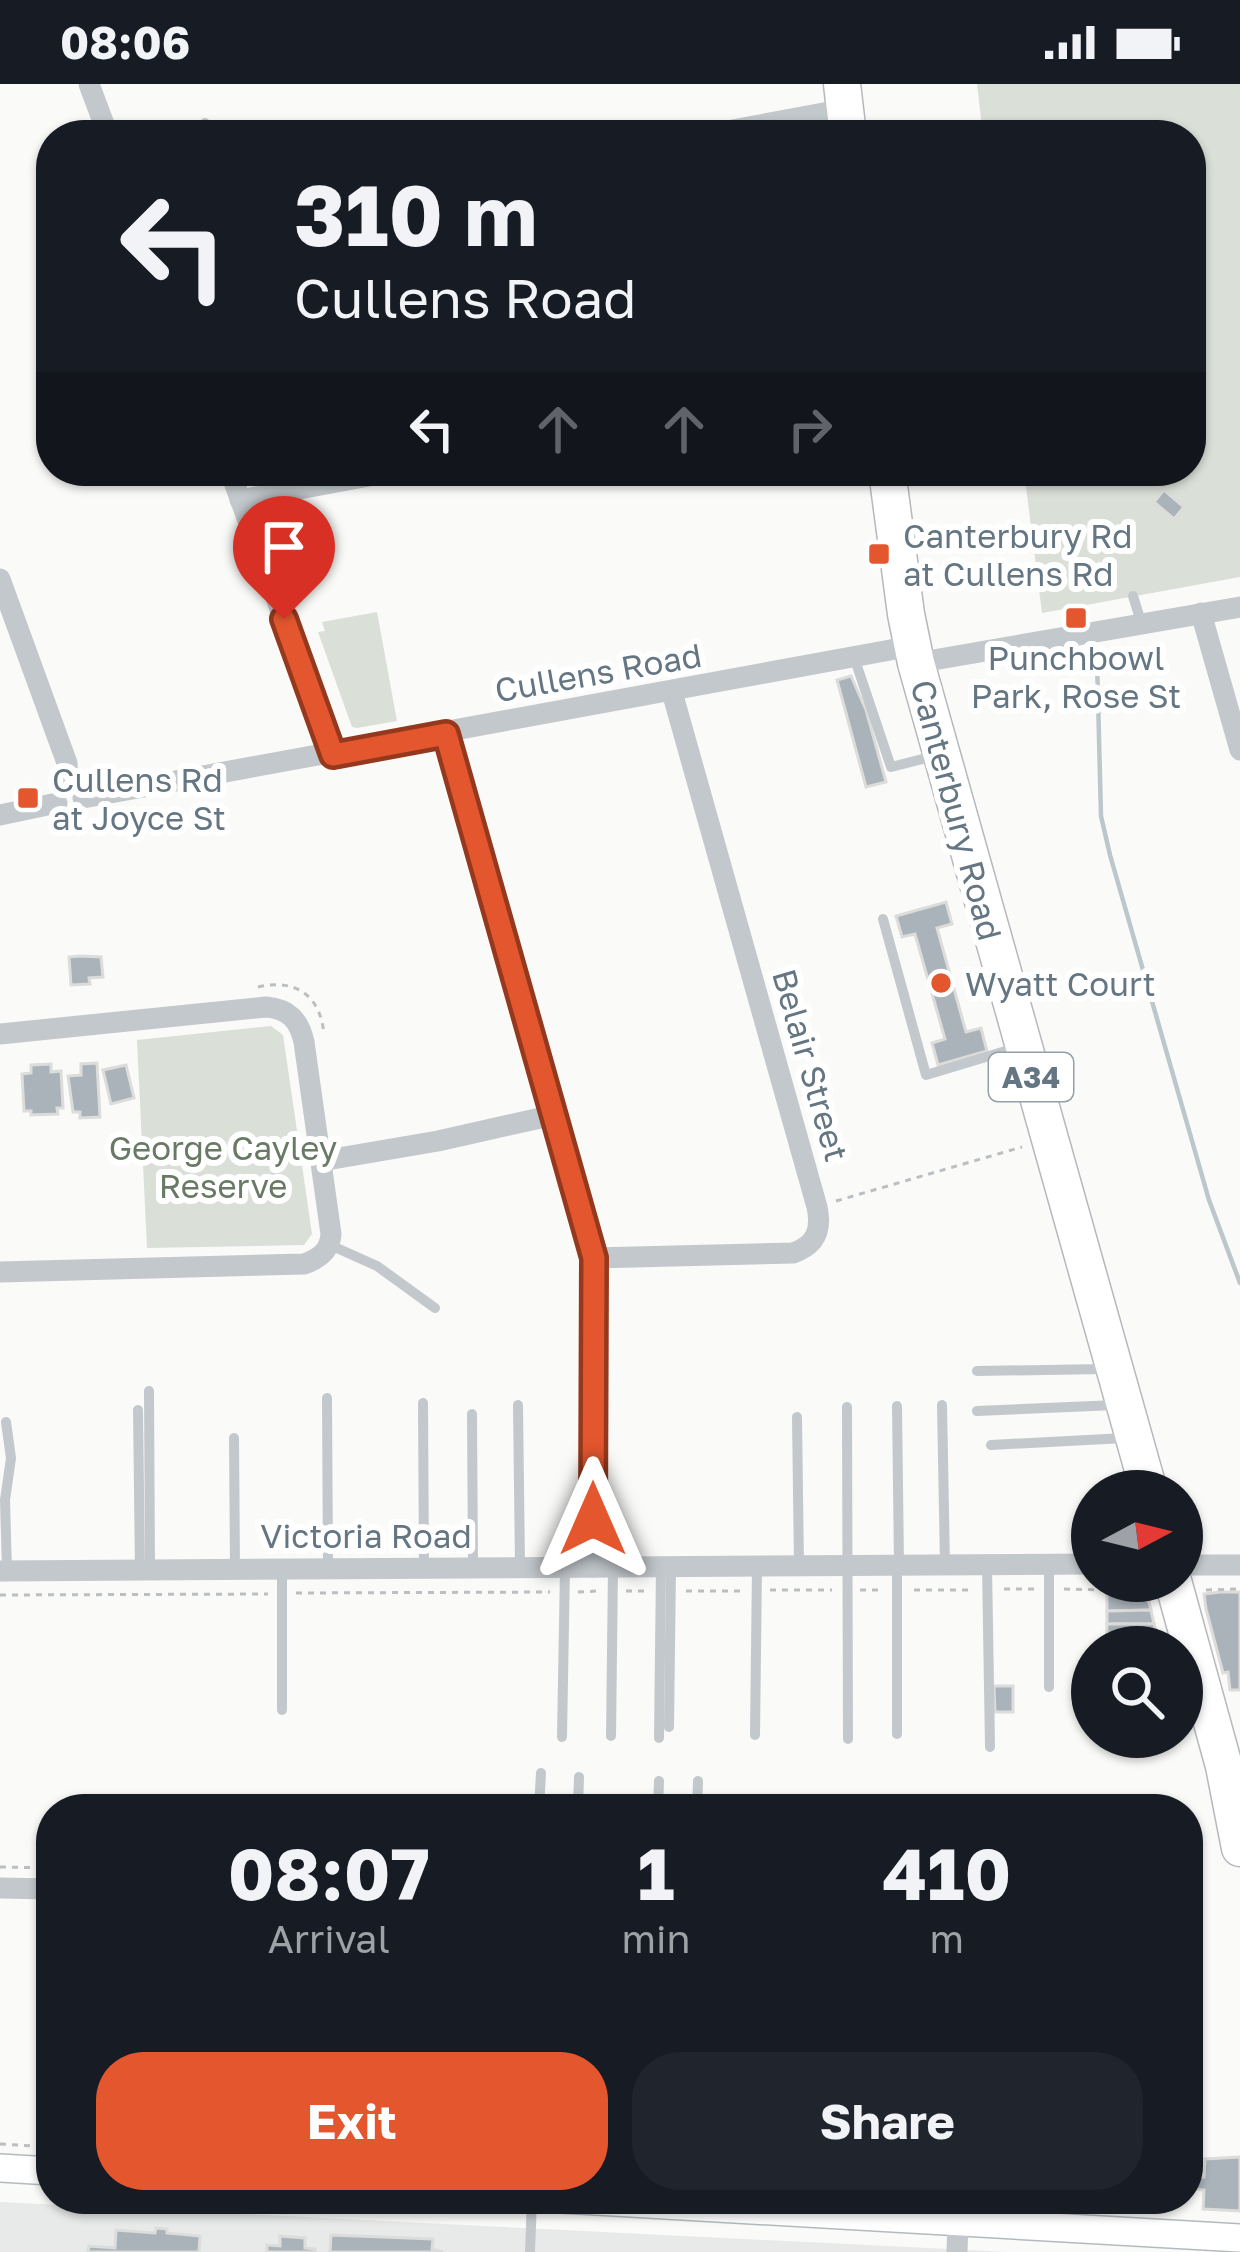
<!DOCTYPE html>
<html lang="en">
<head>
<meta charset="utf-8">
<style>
  body { margin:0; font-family:"Golos Text",sans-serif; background:#20242c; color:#f1f3f6; height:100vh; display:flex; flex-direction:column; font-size:45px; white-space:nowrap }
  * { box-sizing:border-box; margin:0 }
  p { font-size:39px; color:#9ea1a6 }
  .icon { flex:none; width:66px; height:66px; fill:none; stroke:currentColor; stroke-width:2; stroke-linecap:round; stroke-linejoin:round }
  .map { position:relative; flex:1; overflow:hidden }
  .panel { position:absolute; left:36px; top:1710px; width:1167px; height:420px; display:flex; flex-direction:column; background:#171b24; border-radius:48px; box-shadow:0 3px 9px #0004 }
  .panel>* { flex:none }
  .banner { position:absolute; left:36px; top:36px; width:1170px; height:366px; border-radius:48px; box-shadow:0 3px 9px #0004; background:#171b24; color:#f1f3f6; overflow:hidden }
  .needle { width:78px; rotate:83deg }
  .fabs { position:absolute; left:1071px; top:1386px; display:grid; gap:24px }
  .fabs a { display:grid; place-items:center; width:132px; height:132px; border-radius:50%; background:#171b24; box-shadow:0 3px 9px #0004; font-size:60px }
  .pin { position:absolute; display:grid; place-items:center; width:102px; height:102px; color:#fff; margin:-123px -51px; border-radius:50% 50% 50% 0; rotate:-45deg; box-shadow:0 0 12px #0007 }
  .pin .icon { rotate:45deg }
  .me { position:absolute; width:132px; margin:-66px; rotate:0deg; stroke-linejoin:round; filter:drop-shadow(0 0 9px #0008) }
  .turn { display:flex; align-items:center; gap:42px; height:252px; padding:0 60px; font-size:54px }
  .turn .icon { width:156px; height:156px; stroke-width:2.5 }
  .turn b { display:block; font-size:84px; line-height:102px }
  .lanes { display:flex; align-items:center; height:114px; padding:0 60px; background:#0003; justify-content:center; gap:60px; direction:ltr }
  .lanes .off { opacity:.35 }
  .eta { display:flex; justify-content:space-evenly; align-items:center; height:204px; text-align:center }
  .eta b { font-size:72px; font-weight:700; line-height:84px }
  .button { display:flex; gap:24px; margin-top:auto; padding:24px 60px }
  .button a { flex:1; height:138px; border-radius:48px; background:#e4572e; color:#fff; font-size:48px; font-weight:700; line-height:138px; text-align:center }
  .button a+a { background:#20242c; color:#f1f3f6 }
  .status { display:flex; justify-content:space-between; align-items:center; height:84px; padding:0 60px; background:#171b24; direction:ltr }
  .status svg { height:33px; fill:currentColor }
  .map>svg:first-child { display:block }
</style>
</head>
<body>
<div class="status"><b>08:06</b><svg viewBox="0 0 49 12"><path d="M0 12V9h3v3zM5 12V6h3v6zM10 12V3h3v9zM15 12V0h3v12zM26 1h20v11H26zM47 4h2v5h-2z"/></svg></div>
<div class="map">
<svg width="1240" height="2168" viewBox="0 0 1240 2168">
  <rect width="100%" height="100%" fill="#fafaf8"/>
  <path fill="#e8e9e9" d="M0 2118 1008 2168H0Z"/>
  <g fill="#dadfd7">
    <path d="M977 0H1240V493L1042 529 1024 387H1191V51H983Z"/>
    <path d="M377 528 397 637 357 644 352 643 318 548 325 547 322 538Z"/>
    <path d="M271 942 283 951 312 1150 304 1161 147 1164 137 956Z"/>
  </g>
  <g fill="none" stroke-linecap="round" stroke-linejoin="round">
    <path stroke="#bbc7cb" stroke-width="4.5" d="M1097 575 1101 732 1110 771 1209 1116 1240 1199"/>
  </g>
  <g fill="#aab3b9" stroke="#dcdcda" stroke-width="3">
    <path d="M1164 406 1184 423 1174 435 1154 418Z"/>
    <path d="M851 592 866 626 886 698 866 703 837 596Z"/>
    <path d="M946 818 952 840 937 844 966 948 981 944 987 967 938 981 932 959 945 955 915 850 902 853 896 832Z"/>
    <path d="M80 872 101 873 103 893 89 894 90 900 71 901 69 873Z"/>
    <path d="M97 979 100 1033 80 1034V1028H73L68 992 81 991V980Z"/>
    <path d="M51 980V988L61 987 63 1024H57L58 1030 31 1031V1027H24L22 990 31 989V981Z"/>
    <path d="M126 981 134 1014 111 1020 103 986Z"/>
    <path d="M1134 1507 1149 1518 1151 1526 1107 1527V1508Z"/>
    <path d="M1220 1508H1240V1606H1230L1228 1588 1223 1589 1206 1525 1204 1510Z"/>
    <path d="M1151 1526 1154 1540H1107V1527Z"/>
    <path d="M1107 1540H1154L1157 1552H1107Z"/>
    <path d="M1111 1552H1157L1160 1563H1110Z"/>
    <path d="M994 1602H1013V1628H995Z"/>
    <path d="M1240 2073V2127L1203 2125 1204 2106 1195 2105 1196 2093H1204L1205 2075Z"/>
    <path d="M156 2144 167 2145V2149L200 2152 199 2168H88L89 2162 115 2164 116 2146 155 2149Z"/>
    <path d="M331 2151 433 2155 432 2165 443 2168H330Z"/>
    <path d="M280 2152 305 2154V2164L315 2165V2168H267V2161L280 2162Z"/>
  </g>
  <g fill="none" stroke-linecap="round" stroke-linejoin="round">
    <defs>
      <g id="secondary">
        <path d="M0 2084 51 2087"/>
        <path d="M562 2115 1240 2154"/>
      </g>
      <g id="highway">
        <path d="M842 0 848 51"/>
        <path d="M887 387 906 530 916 579 1149 1407"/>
        <path d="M1173 1497 1224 1682 1240 1764"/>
      </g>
    </defs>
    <use href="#secondary" stroke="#b3babf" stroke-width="30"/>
    <use href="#highway" stroke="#b4b9bd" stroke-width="39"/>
    <g stroke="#bbbfc2" stroke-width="3" stroke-dasharray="6 6" stroke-linecap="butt">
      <path d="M258 903C296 894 321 912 324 951"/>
      <path d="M836 1117 1022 1063"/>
      <path d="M1004 1505H1036"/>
      <path d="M1064 1505 1150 1507"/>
      <path d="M770 1506H832"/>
      <path d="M860 1506H880"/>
      <path d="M914 1506H970"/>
      <path d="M1206 1506 1240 1505"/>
      <path d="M626 1507H646"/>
      <path d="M686 1507H742"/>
      <path d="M578 1508 598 1507"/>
      <path d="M296 1509 550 1508"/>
      <path d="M0 1511 268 1510"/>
      <path d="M0 1783 51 1784"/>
      <path d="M0 2060 51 2063"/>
    </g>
    <g stroke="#c3c8cc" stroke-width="10">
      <path d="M205 39 207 51"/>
      <path d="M1133 512 1142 541"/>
      <path d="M854 573 891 683 938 671"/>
      <path d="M883 835 926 991 1019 963"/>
      <path d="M330 1161 377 1182 435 1224"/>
      <path d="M977 1287 1106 1285"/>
      <path d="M149 1307 150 1486"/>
      <path d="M327 1314 328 1485"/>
      <path d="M423 1319 424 1484"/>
      <path d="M518 1321 520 1483"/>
      <path d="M942 1321 945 1481"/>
      <path d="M897 1322 899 1481"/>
      <path d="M847 1323 848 1655"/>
      <path d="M138 1326 140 1486"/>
      <path d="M977 1327 1116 1321"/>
      <path d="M472 1330 473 1482"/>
      <path d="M797 1333 799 1482"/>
      <path d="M6 1338 11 1374 5 1416 7 1487"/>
      <path d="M234 1354 235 1485"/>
      <path d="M991 1361 1125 1354"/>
      <path d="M897 1481V1650"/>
      <path d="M987 1481 990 1663"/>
      <path d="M1049 1481V1603"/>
      <path d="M282 1626V1485"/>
      <path d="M669 1643 671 1483"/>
      <path d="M755 1651 757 1482"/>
      <path d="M611 1652 613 1483"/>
      <path d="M562 1653 565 1483"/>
      <path d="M659 1654 661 1483"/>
      <path d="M539 1725 541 1689"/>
      <path d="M578 1725 579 1693"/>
      <path d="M658 1725 659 1697"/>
      <path d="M697 1725 698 1697"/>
      <path d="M530 2168 532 2115"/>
    </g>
    <g stroke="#c3c8cc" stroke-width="21">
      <path d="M89 0 108 51"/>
      <path d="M706 51 845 25"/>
      <path d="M230 387 333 671"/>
      <path d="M240 416 396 387"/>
      <path d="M0 495 67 679 68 698"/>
      <path d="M1201 529 1240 666"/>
      <path d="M916 579 1240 523"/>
      <path d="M446 649 594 1174 593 1483"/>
      <path d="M83 714 912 562"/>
      <path d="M0 731 57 719"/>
      <path d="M0 950 266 923C289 925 299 936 304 958L331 1150C330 1167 319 1175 304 1180L0 1188"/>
      <path d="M321 1077 438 1057 554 1031"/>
      <path d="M594 1174 793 1169C816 1161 822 1146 817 1123L672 608"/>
      <path d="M1182 1481H1240"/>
      <path d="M0 1487 1092 1480"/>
      <path d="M0 1804 51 1805"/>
      <path d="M1061 2115 1062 2143"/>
      <path d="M957 2168 958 2137"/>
    </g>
    <use href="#secondary" stroke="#fff" stroke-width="27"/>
    <use href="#highway" stroke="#fff" stroke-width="36"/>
  </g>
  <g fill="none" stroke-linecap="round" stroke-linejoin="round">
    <defs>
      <path id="route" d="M284 535 333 671 446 650 594 1174 593 1435"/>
    </defs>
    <use href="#route" stroke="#94391e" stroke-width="30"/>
    <use href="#route" stroke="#e4572e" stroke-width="21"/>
  </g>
  <g fill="#e4572e" stroke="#fff" stroke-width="4.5">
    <rect x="867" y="458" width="24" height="24" rx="6"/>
    <rect x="1064" y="522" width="24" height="24" rx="6"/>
    <rect x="16" y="702" width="24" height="24" rx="6"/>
    <circle cx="941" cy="899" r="12"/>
  </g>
  <g text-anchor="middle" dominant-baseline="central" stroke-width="12" stroke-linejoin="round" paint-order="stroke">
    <rect fill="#fff" stroke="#939fa8" stroke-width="3" x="989" y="969" width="84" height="48" rx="9"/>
    <g font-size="30" font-weight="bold" fill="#657683">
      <text x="1031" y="993">A34</text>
    </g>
    <g font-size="33" fill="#657683" stroke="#fff" text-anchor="start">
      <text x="903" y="451">Canterbury Rd<tspan x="903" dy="38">at Cullens Rd</tspan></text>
      <text x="1076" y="573" text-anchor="middle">Punchbowl<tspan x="1076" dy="38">Park, Rose St</tspan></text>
      <text x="52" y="695">Cullens Rd<tspan x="52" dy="38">at Joyce St</tspan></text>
      <text x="965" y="899">Wyatt Court</text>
    </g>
    <g font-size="33" fill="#657683" stroke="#fff">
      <text transform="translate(598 588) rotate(-10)">Cullens Road</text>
      <text transform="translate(957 726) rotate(75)">Canterbury Road</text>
      <text transform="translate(811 981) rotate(74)">Belair Street</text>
      <text x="366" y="1451">Victoria Road</text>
    </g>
    <g font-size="33" fill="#687a64" stroke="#fff">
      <text x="223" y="1063">George Cayley<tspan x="223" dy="38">Reserve</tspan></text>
    </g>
  </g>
</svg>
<div class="fabs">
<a><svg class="needle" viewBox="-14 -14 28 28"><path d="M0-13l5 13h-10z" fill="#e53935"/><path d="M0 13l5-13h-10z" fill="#9ea1a6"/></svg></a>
<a><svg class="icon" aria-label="search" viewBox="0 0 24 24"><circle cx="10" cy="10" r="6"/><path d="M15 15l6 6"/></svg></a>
</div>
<div class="pin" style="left:284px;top:535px;background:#d93025"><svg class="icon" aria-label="arrive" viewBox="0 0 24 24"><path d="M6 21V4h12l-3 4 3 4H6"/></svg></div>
<svg class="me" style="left:593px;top:1435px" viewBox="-20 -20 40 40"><path d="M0-17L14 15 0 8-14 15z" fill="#e4572e" stroke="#fff" stroke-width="4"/></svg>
<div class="banner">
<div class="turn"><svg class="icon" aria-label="left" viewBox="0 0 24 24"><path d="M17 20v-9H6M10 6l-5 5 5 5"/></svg><div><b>310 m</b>Cullens Road</div></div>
<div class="lanes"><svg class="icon" aria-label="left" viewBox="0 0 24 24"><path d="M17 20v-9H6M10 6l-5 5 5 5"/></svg><svg class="icon off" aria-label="ahead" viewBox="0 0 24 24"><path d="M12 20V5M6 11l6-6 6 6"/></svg><svg class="icon off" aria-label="ahead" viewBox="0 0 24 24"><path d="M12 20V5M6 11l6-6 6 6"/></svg><svg class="icon off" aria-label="right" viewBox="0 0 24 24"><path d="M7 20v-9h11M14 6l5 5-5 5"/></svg></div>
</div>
<section class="panel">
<div class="eta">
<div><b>08:07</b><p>Arrival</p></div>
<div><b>1</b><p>min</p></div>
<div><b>410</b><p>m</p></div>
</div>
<div class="button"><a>Exit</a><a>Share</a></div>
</section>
</div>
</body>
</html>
